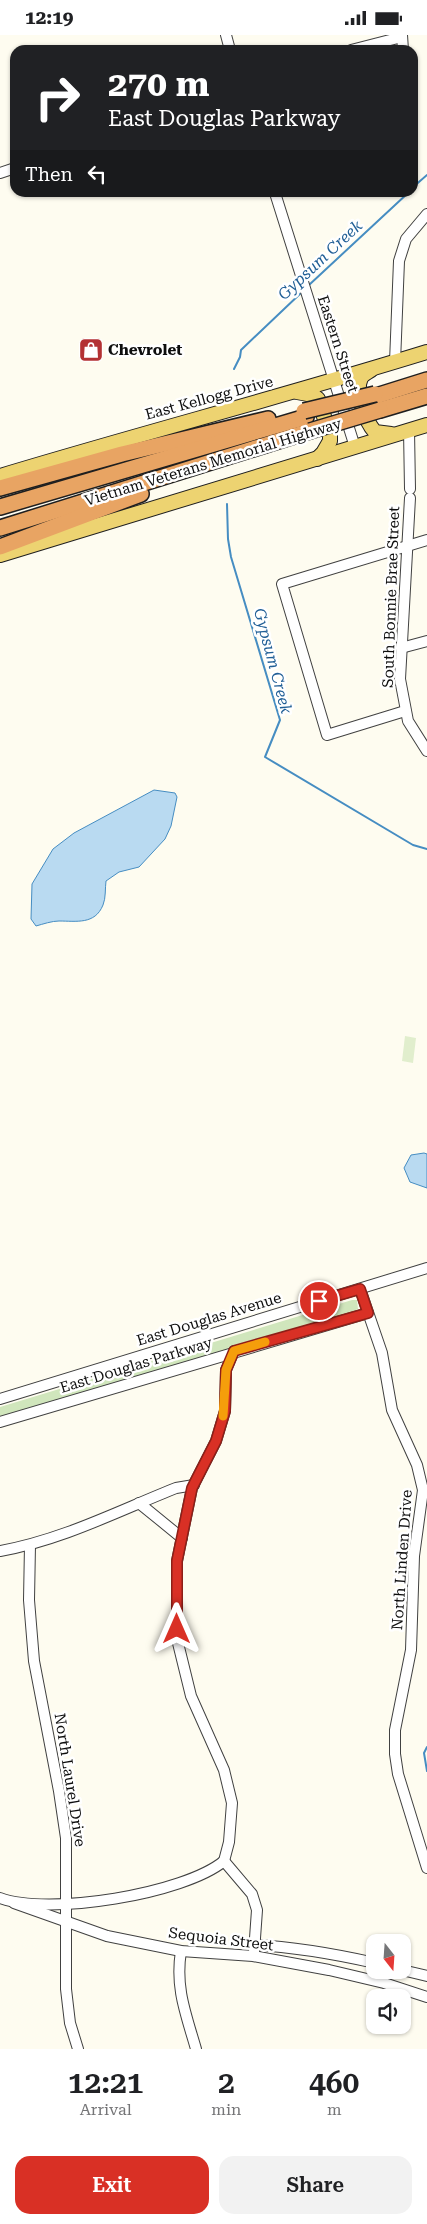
<!DOCTYPE html>
<html lang="en">
<head>
<meta charset="utf-8">
<style>
  body { margin:0; font-family:"Roboto Serif",serif; background:#f2f2f2; color:#202124; height:100vh; display:flex; flex-direction:column; font-size:19px; white-space:nowrap }
  * { box-sizing:border-box; margin:0 }
  p { font-size:16px; color:#757577 }
  .icon { flex:none; width:28px; height:28px; fill:none; stroke:currentColor; stroke-width:2; stroke-linecap:round; stroke-linejoin:round }
  .map { position:relative; height:2014px; overflow:hidden }
  .side { display:flex; flex-direction:column; background:#fff; flex:1 }
  .side>* { flex:none }
  .guide { position:absolute; left:10px; top:10px; width:408px; height:152px; border-radius:15px; box-shadow:0 1px 4px #0004; background:#202124; color:#fff; overflow:hidden }
  .needle { width:32px; rotate:163deg }
  .fabs { position:absolute; left:366px; top:1899px; display:grid; gap:10px }
  .fabs a { display:grid; place-items:center; width:45px; height:45px; border-radius:10px; background:#fff; box-shadow:0 1px 4px #0004; font-size:25px }
  .pin { position:absolute; display:grid; place-items:center; width:42px; height:42px; color:#fff; margin:-21px; border:2px solid #fff; border-radius:50%; box-shadow:0 1px 5px #0007 }
  .me { position:absolute; width:55px; margin:-28px; rotate:0deg; stroke-linejoin:round; filter:drop-shadow(0 0 4px #0008) }
  .turn { display:flex; align-items:center; gap:18px; height:105px; padding:0 15px; font-size:22px }
  .turn .icon { width:65px; height:65px; stroke-width:2.5 }
  .turn b { display:block; font-size:35px; line-height:42px }
  .then { display:flex; align-items:center; height:48px; padding:0 15px; background:#0003; gap:10px; font-size:19px }
  .eta { display:flex; justify-content:space-evenly; align-items:center; height:85px; text-align:center }
  .eta b { font-size:30px; font-weight:600; line-height:35px }
  .button { display:flex; gap:10px; margin-top:auto; padding:10px 15px }
  .button a { flex:1; height:58px; border-radius:15px; background:#d93025; color:#fff; font-size:20px; font-weight:600; line-height:58px; text-align:center }
  .button a+a { background:#f2f2f2; color:#202124 }
  .status { display:flex; justify-content:space-between; align-items:center; height:35px; padding:0 25px; background:#fff; direction:ltr }
  .status svg { height:14px; fill:currentColor }
  .map>svg:first-child { display:block }
</style>
</head>
<body>
<div class="status"><b>12:19</b><svg viewBox="0 0 49 12"><path d="M0 12V9h3v3zM5 12V6h3v6zM10 12V3h3v9zM15 12V0h3v12zM26 1h20v11H26zM47 4h2v5h-2z"/></svg></div>
<div class="map">
<svg width="427" height="2014" viewBox="0 0 427 2014">
  <rect width="100%" height="100%" fill="#fefcf0"/>
  <path fill="#d0e6bc" d="M352 1265H357L358 1274 348 1279 0 1385V1372Z"/>
  <path fill="#e1eecd" d="M405 1001 416 1003 413 1028 402 1026Z"/>
  <g fill="#b9daf1" stroke="#468dc2">
    <path d="M154 755 175 758 177 762 171 791 165 804 139 832 119 837 106 846C105 853 106 863 103 870 95 890 76 886 59 886 52 886 43 889 36 891L31 884 32 849 53 814 74 798Z"/>
    <path d="M424 1118 427 1119V1153L410 1147 404 1133 411 1120Z"/>
  </g>
  <g fill="none" stroke-linecap="round" stroke-linejoin="round">
    <g stroke="#468dc2" stroke-width="2">
      <path d="M412 153 427 140"/>
      <path d="M309 250 408 158"/>
      <path d="M234 334 240 322 241 315 302 257"/>
      <path d="M227 469 228 504 231 522 280 685 265 722 413 810 427 814"/>
      <path d="M427 1712 424 1718 427 1736"/>
    </g>
    <defs>
      <g id="minor">
        <path d="M226 0 230 15"/>
        <path d="M402 0 403 15"/>
        <path d="M351 15 402 2"/>
        <path d="M0 138 15 133"/>
        <path d="M275 158 355 412"/>
        <path d="M395 327 399 226 406 204 427 179"/>
        <path d="M409 395 410 454"/>
        <path d="M410 463 400 644 408 686 427 716"/>
        <path d="M401 613 427 606"/>
        <path d="M405 676 327 700 282 549 427 505"/>
        <path d="M360 1254 382 1318 392 1375 417 1430 423 1455 414 1521 411 1615 395 1695V1719L398 1739 427 1833"/>
        <path d="M0 1364 427 1233"/>
        <path d="M0 1387 368 1278"/>
        <path d="M139 1468 182 1503"/>
        <path d="M30 1510 29 1565 34 1626 59 1756 66 1803V1954L70 1988 78 2014"/>
        <path d="M0 1516C62 1505 118 1476 176 1453L194 1450"/>
        <path d="M224 1826 229 1807 232 1768 224 1735 191 1661 177 1604V1526L192 1453 216 1406 225 1376 226 1335 234 1316"/>
        <path d="M224 1826 252 1859 257 1875 254 1917"/>
        <path d="M0 1863C48 1881 184 1859 224 1826"/>
        <path d="M14 1868 107 1901 181 1916 253 1921 329 1935 384 1948 427 1962"/>
        <path d="M254 1910C296 1912 335 1919 375 1928"/>
        <path d="M181 1916C175 1953 186 1979 196 2014"/>
        <path d="M402 1935 427 1941"/>
      </g>
      <g id="major">
        <path d="M371 335C367 338 363 339 361 343 354 356 366 387 375 397L391 399"/>
        <path d="M297 357 313 360 318 364 330 399V406L323 418 317 424"/>
        <path d="M0 441C142 398 285 361 427 317"/>
        <path d="M0 520 427 390"/>
      </g>
      <g id="highway">
        <path d="M376 361 427 345"/>
        <path d="M380 375 427 361"/>
        <path d="M0 453 122 419 268 384"/>
        <path d="M0 472 306 382"/>
        <path d="M0 493 310 396"/>
        <path d="M0 512 141 459"/>
      </g>
    </defs>
    <use href="#minor" stroke="#414141" stroke-width="12"/>
    <use href="#major" stroke="#1f1f1f" stroke-width="16"/>
    <use href="#highway" stroke="#1f1f1f" stroke-width="18"/>
    <use href="#minor" stroke="#fff" stroke-width="10"/>
    <use href="#major" stroke="#edd371" stroke-width="14"/>
    <use href="#highway" stroke="#e8a463" stroke-width="15"/>
    <defs>
      <g id="highway-bridge">
        <path d="M304 376 375 359"/>
        <path d="M310 396 380 375"/>
      </g>
    </defs>
    <use href="#highway-bridge" stroke="#1f1f1f" stroke-width="18" stroke-linecap="butt"/>
    <use href="#highway-bridge" stroke="#e8a463" stroke-width="15"/>
  </g>
  <g fill="none" stroke-linecap="round" stroke-linejoin="round">
    <defs>
      <path id="route" d="M177 1594V1526L192 1453 216 1406 225 1376 226 1335 234 1316 368 1278 360 1254 319 1266"/>
    </defs>
    <use href="#route" stroke="#8d1f18" stroke-width="12"/>
    <use href="#route" stroke="#d93025" stroke-width="9"/>
    <path stroke="#f59e0b" stroke-width="9" d="M223 1381 226 1335 234 1316 265 1307"/>
  </g>
  <defs>
    <symbol id="shop-square" viewBox="-11 -11 22 22"><rect x="-9" y="-9" width="18" height="18" rx="4" fill="#b33133" stroke="#fff"/><path d="M-5-2.5h2.3a2.7 3.5 0 0 1 5.4 0H5L5.5 6h-11ZM-1.5-2.5h3a1.5 2.3 0 0 0-3 0Z" fill="#fff"/></symbol>
  </defs>
  <g fill-rule="evenodd">
    <use href="#shop-square" x="77" y="301" width="28" height="28"/>
  </g>
  <g text-anchor="middle" dominant-baseline="central" stroke-width="5" stroke-linejoin="round" paint-order="stroke">
    <g font-size="15" fill="#0e0e0e" stroke="#fff">
      <text transform="translate(338 309) rotate(72)">Eastern Street</text>
      <text transform="translate(209 363) rotate(-15)">East Kellogg Drive</text>
      <text transform="translate(213 427) rotate(-17)">Vietnam Veterans Memorial Highway</text>
      <text transform="translate(391 562) rotate(-88)">South Bonnie Brae Street</text>
      <text transform="translate(209 1284) rotate(-17)">East Douglas Avenue</text>
      <text transform="translate(136 1330) rotate(-17)">East Douglas Parkway</text>
      <text transform="translate(402 1525) rotate(-86)">North Linden Drive</text>
      <text transform="translate(70 1745) rotate(81)">North Laurel Drive</text>
      <text transform="translate(221 1904) rotate(7)">Sequoia Street</text>
    </g>
    <g font-size="15" font-weight="bold" fill="#0e0e0e" stroke="#fff" text-anchor="start">
      <text x="108" y="315">Chevrolet</text>
    </g>
    <g font-size="16" font-style="italic" fill="#215f96" stroke="#fff">
      <text transform="translate(320 225) rotate(-43)">Gypsum Creek</text>
      <text transform="translate(273 626) rotate(75)">Gypsum Creek</text>
    </g>
  </g>
</svg>
<div class="fabs">
<a><svg class="needle" viewBox="-14 -14 28 28"><path d="M0-13l5 13h-10z" fill="#e53935"/><path d="M0 13l5-13h-10z" fill="#757577"/></svg></a>
<a><svg class="icon" aria-label="sound" viewBox="0 0 24 24"><path d="M4 9h4l5-4v14l-5-4H4zM17 9q2 3 0 6"/></svg></a>
</div>
<div class="pin" style="left:319px;top:1266px;background:#d93025"><svg class="icon" aria-label="arrive" viewBox="0 0 24 24"><path d="M6 21V4h12l-3 4 3 4H6"/></svg></div>
<svg class="me" style="left:177px;top:1594px" viewBox="-20 -20 40 40"><path d="M0-17L14 15 0 8-14 15z" fill="#d93025" stroke="#fff" stroke-width="4"/></svg>
<div class="guide">
<div class="turn"><svg class="icon" aria-label="right" viewBox="0 0 24 24"><path d="M7 20v-9h11M14 6l5 5-5 5"/></svg><div><b>270 m</b>East Douglas Parkway</div></div>
<div class="then">Then<svg class="icon" aria-label="left" viewBox="0 0 24 24"><path d="M17 20v-9H6M10 6l-5 5 5 5"/></svg></div>
</div>
</div>
<section class="side">
<div class="eta">
<div><b>12:21</b><p>Arrival</p></div>
<div><b>2</b><p>min</p></div>
<div><b>460</b><p>m</p></div>
</div>
<div class="button"><a>Exit</a><a>Share</a></div>
</section>
</body>
</html>
